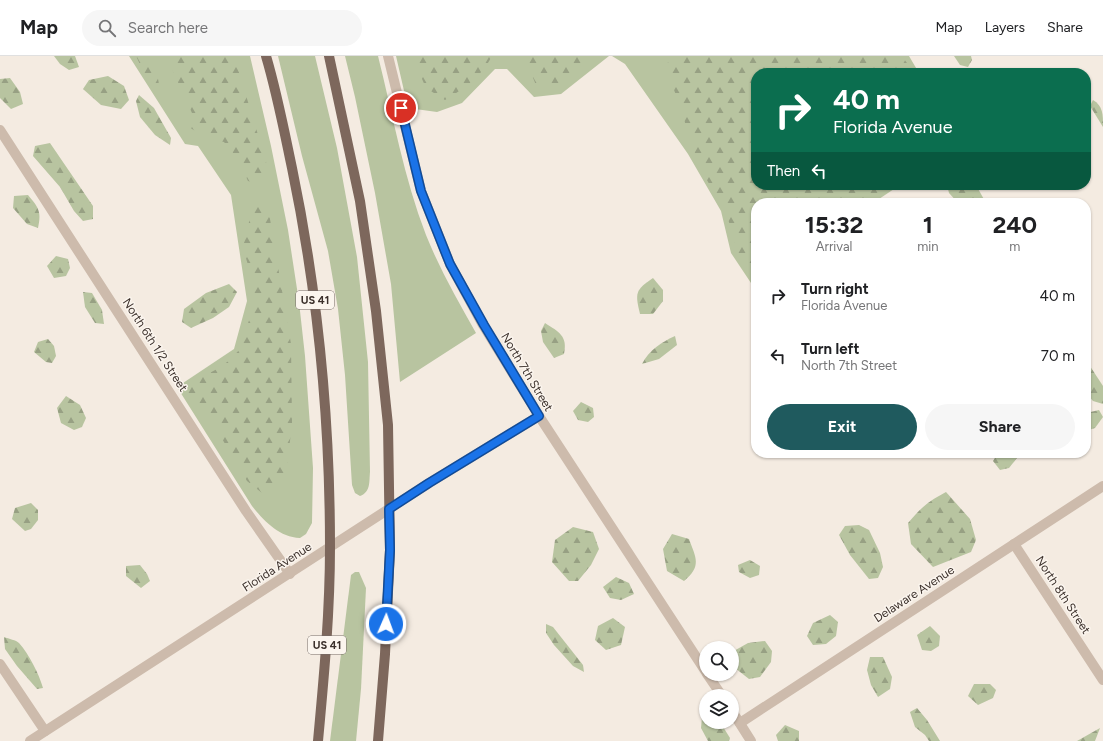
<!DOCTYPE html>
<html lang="en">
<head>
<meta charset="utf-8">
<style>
  body { margin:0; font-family:Figtree,sans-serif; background:#f6f6f6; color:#202124; height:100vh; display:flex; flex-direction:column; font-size:15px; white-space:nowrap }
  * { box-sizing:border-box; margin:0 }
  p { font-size:13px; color:#757577 }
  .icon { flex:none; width:22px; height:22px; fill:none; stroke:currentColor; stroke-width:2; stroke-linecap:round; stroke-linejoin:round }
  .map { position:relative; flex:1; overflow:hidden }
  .details { position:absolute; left:751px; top:142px; width:340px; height:260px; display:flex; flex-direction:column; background:#fff; border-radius:16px; box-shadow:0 1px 3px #0004 }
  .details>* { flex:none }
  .top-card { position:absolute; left:751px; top:12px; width:340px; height:122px; border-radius:16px; box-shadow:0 1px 3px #0004; background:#0b6e4f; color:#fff; overflow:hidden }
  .fabs { position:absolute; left:699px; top:585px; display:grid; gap:8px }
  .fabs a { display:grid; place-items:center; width:40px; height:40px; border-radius:50%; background:#fff; box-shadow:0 1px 3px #0004; font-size:20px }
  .pin { position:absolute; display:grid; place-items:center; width:34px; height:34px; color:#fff; margin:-17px; border:2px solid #fff; border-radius:50%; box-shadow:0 1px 4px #0007 }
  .me { position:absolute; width:44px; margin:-22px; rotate:2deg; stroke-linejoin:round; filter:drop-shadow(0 0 3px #0008) }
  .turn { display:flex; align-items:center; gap:14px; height:84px; padding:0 16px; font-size:18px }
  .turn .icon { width:52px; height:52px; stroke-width:2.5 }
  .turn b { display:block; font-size:28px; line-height:34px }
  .then { display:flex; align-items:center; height:38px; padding:0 16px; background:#0003; gap:8px; font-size:15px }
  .eta { display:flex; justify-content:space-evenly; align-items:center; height:68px; text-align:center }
  .eta b { font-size:24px; font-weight:700; line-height:28px }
  .cta { display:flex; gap:8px; margin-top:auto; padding:8px 16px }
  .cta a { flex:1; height:46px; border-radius:24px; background:#1f5a5e; color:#fff; font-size:16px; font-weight:700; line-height:46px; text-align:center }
  .cta a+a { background:#f6f6f6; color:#202124 }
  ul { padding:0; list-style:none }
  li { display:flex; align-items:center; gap:12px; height:60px; padding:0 16px }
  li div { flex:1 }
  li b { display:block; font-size:15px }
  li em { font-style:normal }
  header { display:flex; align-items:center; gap:24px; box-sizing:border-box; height:56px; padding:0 20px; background:#fff; border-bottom:1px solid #e0e0e0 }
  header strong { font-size:19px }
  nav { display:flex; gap:22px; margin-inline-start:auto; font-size:14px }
  .search { width:280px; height:36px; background:#f6f6f6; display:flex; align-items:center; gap:10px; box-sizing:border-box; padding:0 14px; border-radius:22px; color:#757577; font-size:15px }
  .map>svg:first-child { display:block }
</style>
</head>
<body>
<header>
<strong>Map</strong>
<div class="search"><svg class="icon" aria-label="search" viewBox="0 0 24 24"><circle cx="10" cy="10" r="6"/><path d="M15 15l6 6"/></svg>Search here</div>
<nav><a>Map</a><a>Layers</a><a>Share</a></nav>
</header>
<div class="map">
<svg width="1103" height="685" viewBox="0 0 1103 685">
  <defs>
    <pattern id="forest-firs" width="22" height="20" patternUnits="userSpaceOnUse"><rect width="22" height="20" fill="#b8c4a0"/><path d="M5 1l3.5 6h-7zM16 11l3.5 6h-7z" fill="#97a083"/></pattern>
  </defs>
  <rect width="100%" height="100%" fill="#f4ebe1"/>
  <g fill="#b8c4a0">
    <path d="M129 0H250L271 90 288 174 299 246 305 300 313 412 312 467 306 478 300 482C279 481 264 465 252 450L177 331 234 293 247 245 231 139 198 90 185 88Z"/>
    <path d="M278 0H315L337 92 357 201 368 306 370 416C369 425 371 436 360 440L355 437 352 429 345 319 338 253 328 195 302 100Z"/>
    <path d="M345 0H378C393 60 404 122 426 179 440 214 458 245 476 277L400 326 391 228 375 137 355 41Z"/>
    <path d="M396 0H609L561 38 534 41 507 13H495L462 47 437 56 408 52Z"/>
    <path d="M612 0H909L919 17H756V129H900L873 147H756V224L751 227 731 197 721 155 688 98 625 8Z"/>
    <path d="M355 516H359L366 532 361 633 356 685H330L351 519Z"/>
  </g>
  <g fill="url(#forest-firs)">
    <path d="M54 0H75L79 11 69 14 60 8Z"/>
    <path d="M136 0H154C152 14 162 22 158 37L148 25Z"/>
    <path d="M166 0H234L266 105 267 119 260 128 248 125 237 102 224 86 206 82 189 71 192 57Z"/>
    <path d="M412 0H492C481 21 465 32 445 44L426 32Z"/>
    <path d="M524 0H589L580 15 559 34 536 29Z"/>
    <path d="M672 0H902L914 17H756V129H894L869 147H756V220L749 218 737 200 733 176 724 154 699 110 690 83 679 47 671 26 667 8Z"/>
    <path d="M954 0H971L972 4 968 11 960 9Z"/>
    <path d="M108 20 124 30 129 44 121 53 101 49 83 33 89 24Z"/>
    <path d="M10 22 20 36 23 48 11 53 0 42V23Z"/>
    <path d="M139 39 154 52 171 82 170 89 155 79 140 61 136 45Z"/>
    <path d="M1093 44C1103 50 1103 58 1103 71L1090 50Z"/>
    <path d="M50 87 93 150V163L83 165 74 155 60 131 33 100 35 90Z"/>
    <path d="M947 129H976L986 147H958L949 137Z"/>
    <path d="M28 139C38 151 42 155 38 172L27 168 13 152 14 140Z"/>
    <path d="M256 142 268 151 291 288 292 367 286 420 278 433 262 437 247 425 221 381 214 366 186 336 193 326 217 313 230 304 240 293 244 278 251 259 254 239 252 222 245 199 244 187 249 166 251 148Z"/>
    <path d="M56 200 68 203 70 212 66 220 54 222 47 210Z"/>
    <path d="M653 222 663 234V245L653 258H640C635 237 635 234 653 222Z"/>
    <path d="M229 228 237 236 229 251 213 262 191 272 182 266 184 253 206 237Z"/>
    <path d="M83 236 92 237 102 254 104 268 95 267 85 251Z"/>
    <path d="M545 267C559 276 568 280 564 298L554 302 543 286 541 275Z"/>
    <path d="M675 280 677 289 659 303 642 308C649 294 662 286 675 280Z"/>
    <path d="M48 283 54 290 56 300 52 307 46 306 34 296 38 286Z"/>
    <path d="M1086 304 1103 330V348L1093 345 1086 337Z"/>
    <path d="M66 340 80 349 86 362 82 371 74 374 61 367 57 352Z"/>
    <path d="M581 346 593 352 594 361 588 366 578 364 573 355Z"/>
    <path d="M1099 354 1103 361 1095 372 1086 375V357Z"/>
    <path d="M998 397H1021L1009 412 1000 414 993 405Z"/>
    <path d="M946 436 970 463 976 484 971 496 933 511 911 488 908 467C922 451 927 446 946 436Z"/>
    <path d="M31 447 38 454V464L31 473 25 475 12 463 15 452Z"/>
    <path d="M859 469 869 474 880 497 883 511 878 522 869 523 850 499 839 479 845 470Z"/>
    <path d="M573 471 593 476 599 493 591 509 578 525H569L552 506 555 484Z"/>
    <path d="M672 478 689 483C696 502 702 510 684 525L667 515 663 493Z"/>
    <path d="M750 504 760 510 759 519 750 522 739 516 738 509Z"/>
    <path d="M140 509 147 518 150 525 141 532 126 520V510Z"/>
    <path d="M616 521 629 527 634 538 621 544 610 542 603 531Z"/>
    <path d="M830 559 838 566 836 580 826 588 813 589 807 580 813 567Z"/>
    <path d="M613 562 625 571 621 589 606 594 595 584 598 570Z"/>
    <path d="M546 568 553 571 583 609 584 616 573 610 554 589 546 577Z"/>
    <path d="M930 570 940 580 939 590 931 595 922 594 917 579Z"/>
    <path d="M4 581C9 583 16 584 19 587 29 598 39 618 43 632L37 633 17 610 5 593Z"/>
    <path d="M765 585 772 595 771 606 760 621 749 623 735 612 732 596 748 587Z"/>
    <path d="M870 601H883L892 621 890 633 878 641 871 629 867 614Z"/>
    <path d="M974 628H990L996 634 993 642 978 649 968 640Z"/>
    <path d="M917 652 927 664 940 685H929L925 679 915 671 910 656Z"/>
    <path d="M702 661H706V666H720L730 682 729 685H708L701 672Z"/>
    <path d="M785 669 799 675V685H778L776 679Z"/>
    <path d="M1100 672 1095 685H1077Z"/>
  </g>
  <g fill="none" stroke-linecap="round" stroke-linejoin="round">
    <g stroke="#cdbbac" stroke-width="10">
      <path d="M388 0 421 135 450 208 483 269 539 360 706 616"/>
      <path d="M0 74 246 455 290 518"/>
      <path d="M1014 488 1103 624"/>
      <path d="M0 608 45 675"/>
      <path d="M707 618 722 640"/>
      <path d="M732 655 751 685"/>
      <path d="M740 667 1103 430"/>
      <path d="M30 685 429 427 539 360"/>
    </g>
    <g stroke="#7d675c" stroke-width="10">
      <path d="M266 0C277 37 284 74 292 112 318 237 330 363 330 491 330 556 324 620 318 685"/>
      <path d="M329 0 360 145 376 255 388 369 390 494 385 598 378 685"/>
    </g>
  </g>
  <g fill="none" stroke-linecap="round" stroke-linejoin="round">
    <defs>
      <path id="route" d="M386 568 390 494 389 453 429 427 539 360 484 269 450 208 421 135 401 52"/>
    </defs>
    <use href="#route" stroke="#114b97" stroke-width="10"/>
    <use href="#route" stroke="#1a73e8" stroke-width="7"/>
  </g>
  <g text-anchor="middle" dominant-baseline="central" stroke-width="3" stroke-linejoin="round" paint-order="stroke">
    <g fill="#fbf5ee" stroke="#756b66" stroke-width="1">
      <rect x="296" y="235" width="38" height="18" rx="3"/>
      <rect x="308" y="580" width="38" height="18" rx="3"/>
    </g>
    <g font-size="11" font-weight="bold" fill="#3b302b">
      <text x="315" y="244">US 41</text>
      <text x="327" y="589">US 41</text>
    </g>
    <g font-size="12" fill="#3b302b" stroke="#fbf5ee">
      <text transform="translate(155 289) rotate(57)">North 6th 1/2 Street</text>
      <text transform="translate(527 316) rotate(59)">North 7th Street</text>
      <text transform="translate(277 511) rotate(-33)">Florida Avenue</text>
      <text transform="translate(914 538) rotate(-33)">Delaware Avenue</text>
      <text transform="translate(1063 539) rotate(57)">North 8th Street</text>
    </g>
  </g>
</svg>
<div class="fabs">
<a><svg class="icon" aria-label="search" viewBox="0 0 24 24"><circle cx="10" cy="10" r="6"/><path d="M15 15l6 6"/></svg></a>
<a><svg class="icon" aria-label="layers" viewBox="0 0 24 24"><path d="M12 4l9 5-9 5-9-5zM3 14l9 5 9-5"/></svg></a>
</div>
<div class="pin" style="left:401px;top:52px;background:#d93025"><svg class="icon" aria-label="arrive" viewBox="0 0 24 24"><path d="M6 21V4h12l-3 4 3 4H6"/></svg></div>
<svg class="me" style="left:386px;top:568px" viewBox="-20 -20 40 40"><circle r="17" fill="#1a73e8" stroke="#fff" stroke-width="3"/><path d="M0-11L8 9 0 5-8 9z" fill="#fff"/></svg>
<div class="top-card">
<div class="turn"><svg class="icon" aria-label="right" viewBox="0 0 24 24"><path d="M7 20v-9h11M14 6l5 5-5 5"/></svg><div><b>40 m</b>Florida Avenue</div></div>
<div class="then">Then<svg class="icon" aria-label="left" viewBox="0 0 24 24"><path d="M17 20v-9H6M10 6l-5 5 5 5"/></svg></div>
</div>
<section class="details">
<div class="eta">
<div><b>15:32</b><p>Arrival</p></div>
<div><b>1</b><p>min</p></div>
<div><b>240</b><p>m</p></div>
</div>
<ul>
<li><svg class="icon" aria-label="right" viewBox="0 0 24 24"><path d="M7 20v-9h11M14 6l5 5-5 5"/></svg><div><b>Turn right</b><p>Florida Avenue</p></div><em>40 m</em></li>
<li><svg class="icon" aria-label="left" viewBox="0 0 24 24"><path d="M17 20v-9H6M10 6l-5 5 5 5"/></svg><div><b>Turn left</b><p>North 7th Street</p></div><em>70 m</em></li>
</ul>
<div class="cta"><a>Exit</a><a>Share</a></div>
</section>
</div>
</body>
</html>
